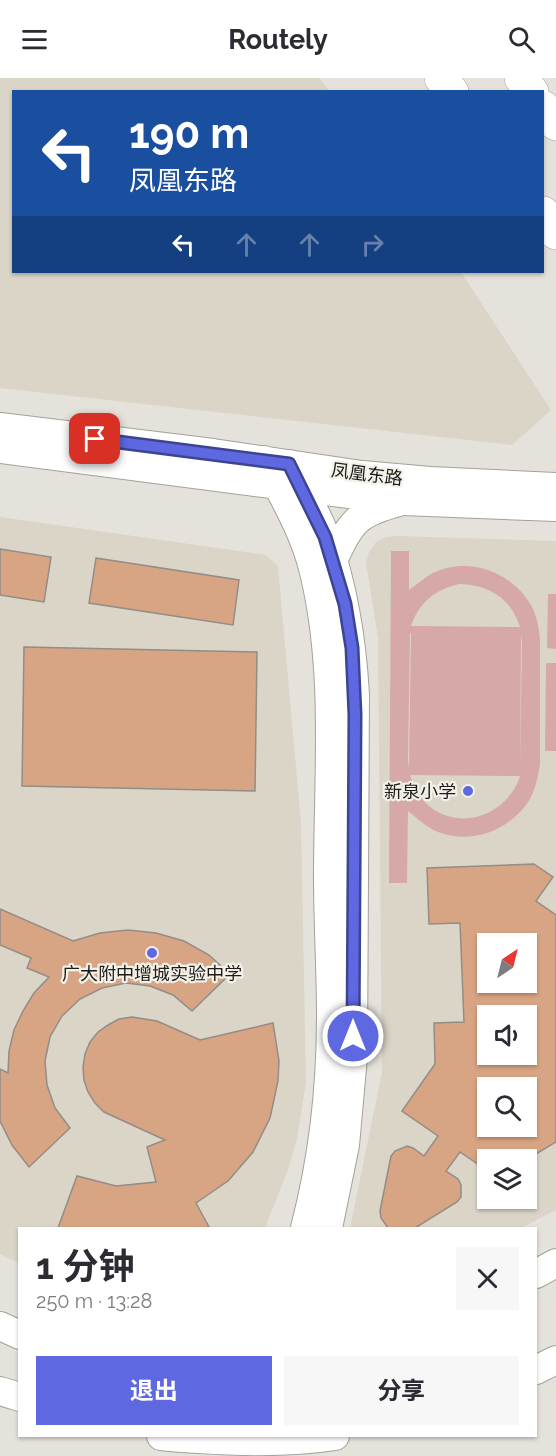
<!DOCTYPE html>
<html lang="zh">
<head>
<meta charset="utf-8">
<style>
  body { margin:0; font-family:Raleway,"Noto Sans SC",sans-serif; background:#f7f7f7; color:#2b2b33; height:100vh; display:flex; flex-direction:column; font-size:22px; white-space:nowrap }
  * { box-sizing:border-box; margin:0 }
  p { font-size:20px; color:#7c7c81 }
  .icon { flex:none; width:33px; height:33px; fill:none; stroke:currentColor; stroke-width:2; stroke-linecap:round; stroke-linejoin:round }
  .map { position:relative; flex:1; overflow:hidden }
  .panel { position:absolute; left:18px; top:1149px; width:519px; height:210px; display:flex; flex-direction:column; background:#fff; border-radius:0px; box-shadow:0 2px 4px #0004 }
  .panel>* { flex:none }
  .banner { position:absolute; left:12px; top:12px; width:532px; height:183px; border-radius:0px; box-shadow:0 2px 4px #0004; background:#1a4fa0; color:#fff; overflow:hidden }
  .needle { width:39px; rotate:35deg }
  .tools { position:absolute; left:477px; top:855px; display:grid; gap:12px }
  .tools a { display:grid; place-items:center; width:60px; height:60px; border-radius:0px; background:#fff; box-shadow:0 2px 4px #0004; font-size:30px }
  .pin { position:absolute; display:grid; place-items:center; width:51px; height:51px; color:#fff; margin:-26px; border-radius:12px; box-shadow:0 3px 9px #0006 }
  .me { position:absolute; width:66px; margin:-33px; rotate:0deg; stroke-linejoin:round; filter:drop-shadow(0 0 4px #0008) }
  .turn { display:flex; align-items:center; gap:21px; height:126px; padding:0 18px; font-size:27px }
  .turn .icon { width:78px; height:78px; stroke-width:2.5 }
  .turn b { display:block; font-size:42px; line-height:51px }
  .lanes { display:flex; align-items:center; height:57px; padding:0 18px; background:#0003; justify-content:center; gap:30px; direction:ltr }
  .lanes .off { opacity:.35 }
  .round { display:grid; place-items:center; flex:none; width:63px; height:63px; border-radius:0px; background:#f7f7f7 }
  .head { display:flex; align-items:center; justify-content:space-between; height:102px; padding:0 18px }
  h1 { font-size:36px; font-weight:700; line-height:45px }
  .cta { display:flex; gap:12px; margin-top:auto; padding:12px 18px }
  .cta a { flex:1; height:69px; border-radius:0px; background:#5e68e0; color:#fff; font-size:24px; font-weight:700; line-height:69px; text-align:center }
  .cta a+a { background:#f7f7f7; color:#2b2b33 }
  header { display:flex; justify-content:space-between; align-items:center; height:78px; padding:0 18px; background:#fff; font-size:27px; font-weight:700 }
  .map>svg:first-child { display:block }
</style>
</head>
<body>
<header><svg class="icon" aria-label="menu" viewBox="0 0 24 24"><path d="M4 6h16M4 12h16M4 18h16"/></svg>Routely<svg class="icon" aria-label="search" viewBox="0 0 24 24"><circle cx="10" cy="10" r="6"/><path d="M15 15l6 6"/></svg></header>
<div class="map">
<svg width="556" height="1378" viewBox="0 0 556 1378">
  <rect width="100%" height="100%" fill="#e5e2db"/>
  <g fill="#dbd5c7" fill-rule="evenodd">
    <path d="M0 0H319L330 13 14 14V194H461L551 332 512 367 0 310Z"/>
    <path d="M0 439 266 477 278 488 301 745 306 1004 297 1061 289 1089 265 1150H20L19 1185 0 1176Z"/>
    <path d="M398 458 556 463V1132L521 1150H350L382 994 378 560 366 485 369 474 376 464 386 459ZM488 866H526V904H488ZM488 938H526V976H488ZM488 1010H526V1048H488ZM488 1082H526V1120H488Z"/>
  </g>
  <g fill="#d6a9a8" fill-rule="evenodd">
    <path d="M391 473H409V512C419 505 428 496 440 492 474 480 513 496 531 527 537 538 539 550 540 562V686C538 698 536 710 530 721 511 752 472 767 438 754 426 749 417 740 408 733L407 805H389ZM459 506C489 507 511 520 520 549L411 548C419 524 435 512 459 506ZM410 555H411L409 690 408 683ZM521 557 522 563 520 692V691ZM410 697 519 698 520 699C499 754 426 755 410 697Z"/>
    <path d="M548 516H556V571L547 570Z"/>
    <path d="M546 585H556V673H545Z"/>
  </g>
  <g fill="#d8a584" stroke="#938c87" stroke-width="1.5" fill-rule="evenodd">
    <path d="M0 471 51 479 44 524 0 517Z"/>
    <path d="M96 480 239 502 233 547 89 525Z"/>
    <path d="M24 569 257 574 255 713 22 708Z"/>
    <path d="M534 786 553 799 536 823 556 837V1064L526 1082H488V1093L460 1074 446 1093 458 1101 461 1107V1119L457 1124 415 1150H388L381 1140 380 1133 391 1078 395 1073 407 1068 413 1070 424 1078 438 1058 402 1033 435 986 434 945 464 944 460 845 429 846 427 790ZM488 866H526V904H488ZM488 938H526V976H488ZM488 1010H526V1048H488Z"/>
    <path d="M0 831 73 863 100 855 128 852 156 855 184 863 209 877 230 896 192 933 173 917 150 908 126 905 102 910 80 921 62 938 50 959 45 983 47 1007 55 1030 70 1050 29 1089 12 1067 0 1043V991L8 995 9 973 14 952 23 933 34 915 49 899 27 890 31 880 0 867Z"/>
    <path d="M132 939 157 943 200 962 273 945 279 983 278 1003 270 1040 253 1074 228 1103 196 1125 209 1149 205 1150H58L77 1098 116 1108 156 1104 147 1069 165 1062 104 1034 95 1025 88 1014 84 1002 83 989 85 976 90 964 98 954 108 947 119 941Z"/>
  </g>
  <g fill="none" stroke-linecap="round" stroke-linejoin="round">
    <defs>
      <g id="secondary">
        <path d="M0 349 213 375 362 397 430 403 556 409"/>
        <path d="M0 371 403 423 556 429"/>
        <path d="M264 382C283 418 305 455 314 494 338 593 328 697 328 798 328 845 331 892 331 939 331 1011 323 1081 305 1150"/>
        <path d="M289 386C302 410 317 435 326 460 344 511 352 563 355 617L353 979 345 1067 328 1150"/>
        <path d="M333 483C350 444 357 435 399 424"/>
        <path d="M536 1196 556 1185"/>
        <path d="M0 1248 20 1257"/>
        <path d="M536 1292 556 1282"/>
        <path d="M0 1313 20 1319"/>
        <path d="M161 1358C173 1360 186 1360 199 1361 244 1364 291 1365 335 1358"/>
      </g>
      <g id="highway">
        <path d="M441 0 452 14"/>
        <path d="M521 0 532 14"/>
        <path d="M543 29 556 46"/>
        <path d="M543 135 556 155"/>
      </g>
    </defs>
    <use href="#secondary" stroke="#a4a19a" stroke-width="30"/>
    <use href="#highway" stroke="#a4a19a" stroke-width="34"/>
    <use href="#secondary" stroke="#fff" stroke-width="28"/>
    <use href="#highway" stroke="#fff" stroke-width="33"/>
  </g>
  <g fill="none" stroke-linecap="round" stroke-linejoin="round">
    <defs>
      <path id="route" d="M95 361 289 386 325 459 345 526 352 570 355 637 353 958"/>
    </defs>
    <use href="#route" stroke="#3d4492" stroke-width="15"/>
    <use href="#route" stroke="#5e68e0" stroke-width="10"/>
  </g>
  <g fill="#5e68e0" stroke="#f3f0e8" stroke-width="2">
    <circle cx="468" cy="713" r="6"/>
    <circle cx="152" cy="875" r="6"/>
  </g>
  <g text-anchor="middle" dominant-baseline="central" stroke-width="4.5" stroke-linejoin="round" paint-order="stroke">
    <g font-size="18" fill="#1c1b18" stroke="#f3f0e8">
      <text transform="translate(367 396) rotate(7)">凤凰东路</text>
    </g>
    <g font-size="18" fill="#1c1b18" stroke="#f3f0e8" text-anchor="end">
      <text x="456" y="713">新泉小学</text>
      <text x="152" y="895" text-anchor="middle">广大附中增城实验中学</text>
    </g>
  </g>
</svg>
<div class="tools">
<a><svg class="needle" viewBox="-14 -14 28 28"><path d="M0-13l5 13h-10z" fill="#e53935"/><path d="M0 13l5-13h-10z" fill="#7c7c81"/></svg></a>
<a><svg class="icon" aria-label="sound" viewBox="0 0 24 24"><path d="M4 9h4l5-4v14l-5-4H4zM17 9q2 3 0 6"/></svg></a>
<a><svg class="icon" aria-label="search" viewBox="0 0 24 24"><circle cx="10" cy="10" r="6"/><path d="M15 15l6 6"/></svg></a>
<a><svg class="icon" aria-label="layers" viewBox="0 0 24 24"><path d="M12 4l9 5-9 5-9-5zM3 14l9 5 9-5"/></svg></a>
</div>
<div class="pin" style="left:95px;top:361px;background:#d93025"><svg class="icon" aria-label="arrive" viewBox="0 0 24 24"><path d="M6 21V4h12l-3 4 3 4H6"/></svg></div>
<svg class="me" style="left:353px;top:958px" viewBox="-20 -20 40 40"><circle r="17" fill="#5e68e0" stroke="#fff" stroke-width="3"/><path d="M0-11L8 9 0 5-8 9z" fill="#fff"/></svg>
<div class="banner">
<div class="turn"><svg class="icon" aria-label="left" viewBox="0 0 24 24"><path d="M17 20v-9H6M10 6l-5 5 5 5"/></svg><div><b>190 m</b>凤凰东路</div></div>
<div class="lanes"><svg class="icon" aria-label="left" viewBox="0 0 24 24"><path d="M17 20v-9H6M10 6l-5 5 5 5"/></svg><svg class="icon off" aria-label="ahead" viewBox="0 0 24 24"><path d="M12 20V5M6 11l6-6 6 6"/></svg><svg class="icon off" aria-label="ahead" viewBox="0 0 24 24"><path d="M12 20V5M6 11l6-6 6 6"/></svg><svg class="icon off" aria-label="right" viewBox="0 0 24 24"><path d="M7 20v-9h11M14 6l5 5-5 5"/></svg></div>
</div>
<section class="panel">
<div class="head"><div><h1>1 分钟</h1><p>250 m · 13:28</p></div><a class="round"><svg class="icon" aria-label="close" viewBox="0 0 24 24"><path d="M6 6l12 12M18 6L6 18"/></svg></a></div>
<div class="cta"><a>退出</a><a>分享</a></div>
</section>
</div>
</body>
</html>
